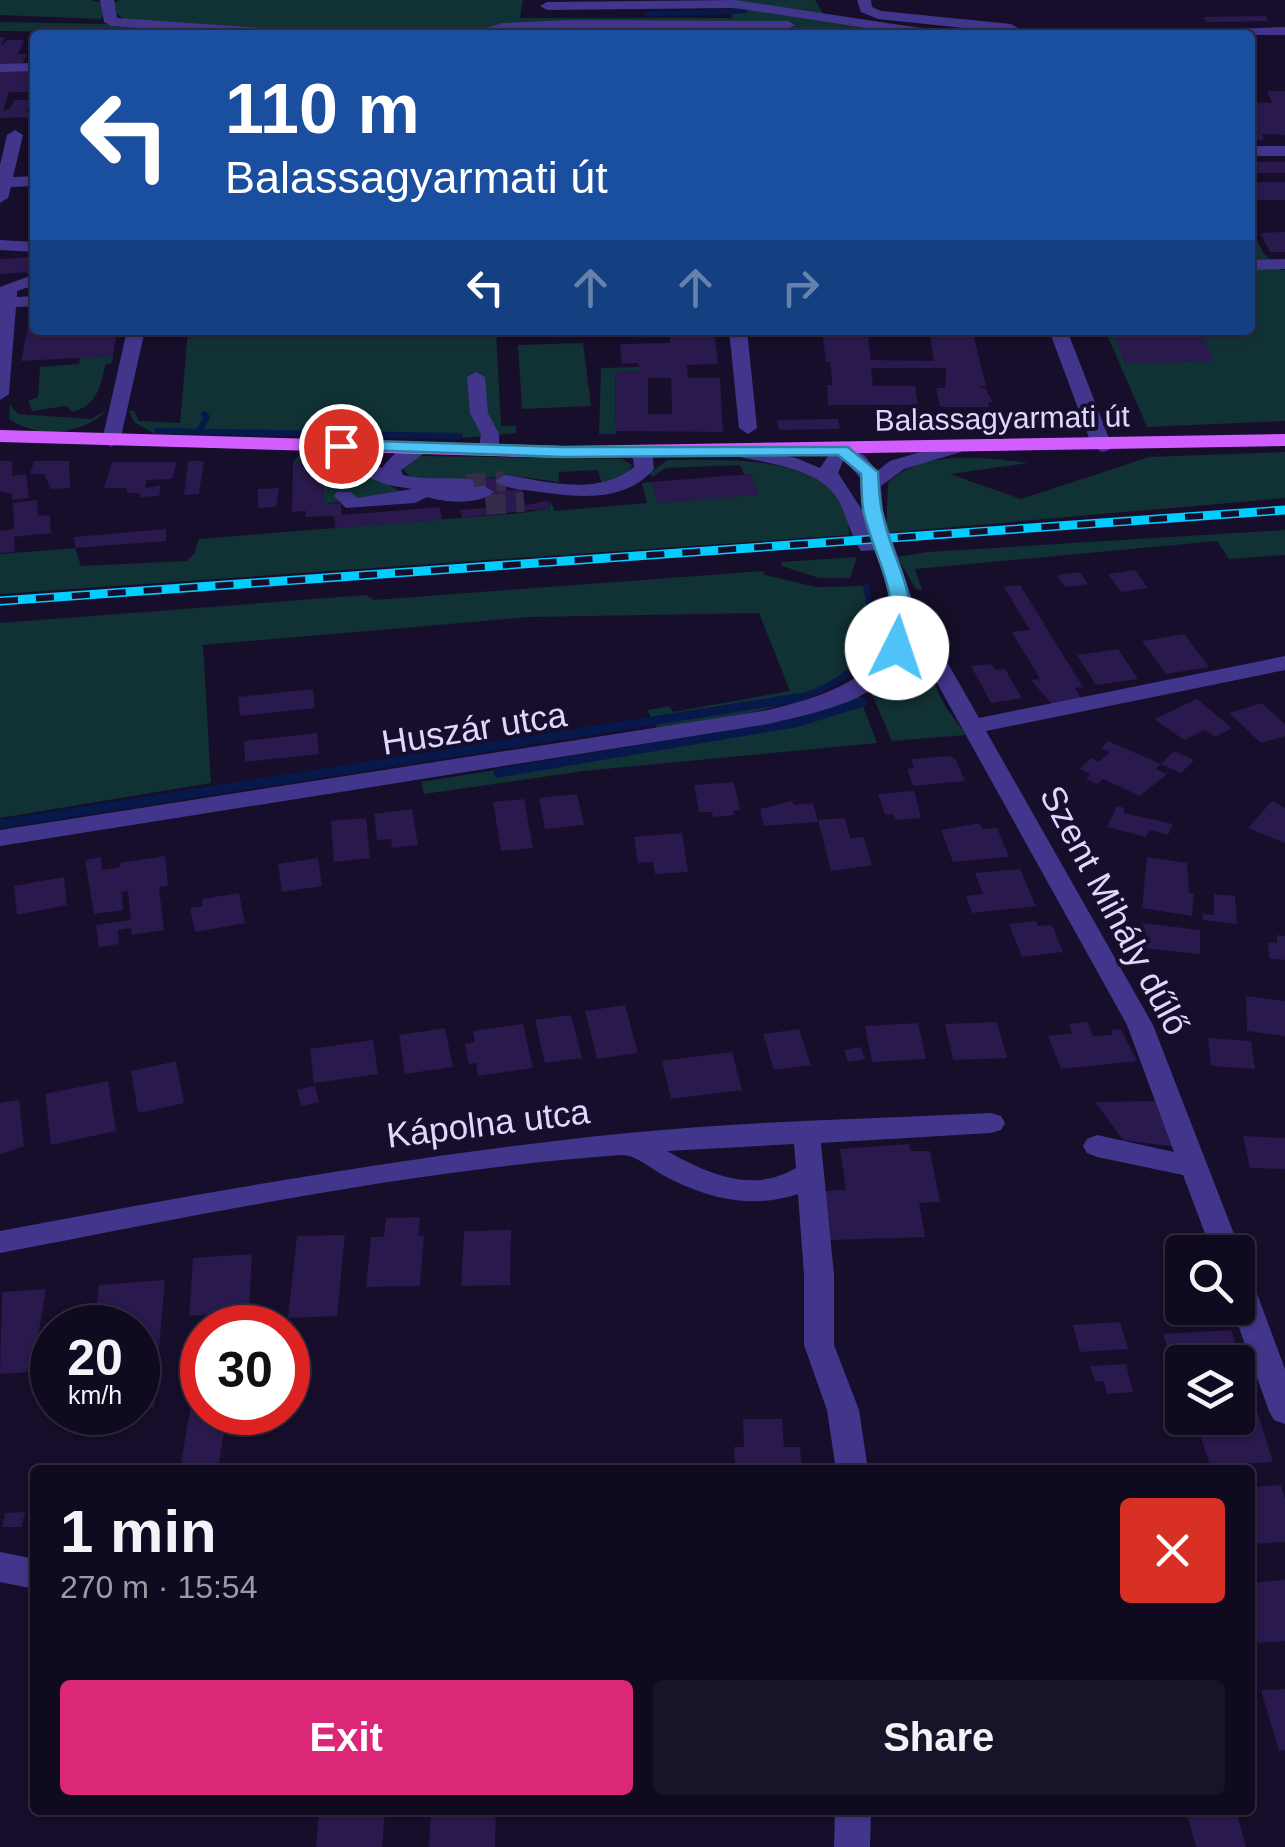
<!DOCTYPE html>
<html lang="en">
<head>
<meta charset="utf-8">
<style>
  body { margin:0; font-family:Helvetica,sans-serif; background:#191329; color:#f1f3f6; height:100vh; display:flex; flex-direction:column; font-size:38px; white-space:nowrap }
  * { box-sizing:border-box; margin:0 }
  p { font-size:32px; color:#9c9aa5 }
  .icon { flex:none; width:55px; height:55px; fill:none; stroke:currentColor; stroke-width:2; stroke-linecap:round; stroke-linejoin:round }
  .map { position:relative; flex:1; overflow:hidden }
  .sheet { position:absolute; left:30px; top:1465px; width:1225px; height:350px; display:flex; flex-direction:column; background:#100a20; border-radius:10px; box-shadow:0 2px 8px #0004,0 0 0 2px #302b3e }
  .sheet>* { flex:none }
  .guide { position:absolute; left:30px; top:30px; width:1225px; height:305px; border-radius:10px; box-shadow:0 2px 8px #0004,0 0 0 2px #302b3e; background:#1a4fa0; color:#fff; overflow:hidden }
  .tools { position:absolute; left:1165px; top:1235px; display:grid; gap:20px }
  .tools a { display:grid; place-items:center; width:90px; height:90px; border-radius:10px; background:#100a20; box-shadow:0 2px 8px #0004,0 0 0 2px #302b3e; font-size:50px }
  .speed { position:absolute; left:30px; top:1305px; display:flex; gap:20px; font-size:50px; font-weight:700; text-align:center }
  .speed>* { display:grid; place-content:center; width:130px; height:130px; border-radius:50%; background:#100a20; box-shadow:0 2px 8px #0004,0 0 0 2px #302b3e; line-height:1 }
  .speed small { font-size:25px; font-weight:400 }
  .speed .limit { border:15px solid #d22; background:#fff; color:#111 }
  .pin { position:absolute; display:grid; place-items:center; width:85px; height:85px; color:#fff; margin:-42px; border:5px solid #fff; border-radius:50%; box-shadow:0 2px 10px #0007 }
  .me { position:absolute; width:110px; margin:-55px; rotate:4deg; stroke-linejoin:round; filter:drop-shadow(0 0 8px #0008) }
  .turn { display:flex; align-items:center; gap:35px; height:210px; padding:0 30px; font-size:45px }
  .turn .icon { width:130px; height:130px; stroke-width:2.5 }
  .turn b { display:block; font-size:70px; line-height:85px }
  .lanes { display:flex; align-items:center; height:95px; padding:0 30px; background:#0003; justify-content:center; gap:50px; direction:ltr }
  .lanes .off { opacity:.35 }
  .round { display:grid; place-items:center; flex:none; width:105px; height:105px; border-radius:10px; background:#191329 }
  .summary { display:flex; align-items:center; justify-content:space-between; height:170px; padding:0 30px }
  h1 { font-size:60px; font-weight:700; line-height:75px }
  .cta { display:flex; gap:20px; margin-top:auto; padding:20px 30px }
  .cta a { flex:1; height:115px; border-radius:10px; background:#db2777; color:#fff; font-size:40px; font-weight:700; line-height:115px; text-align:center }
  .cta a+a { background:#191329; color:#f1f3f6 }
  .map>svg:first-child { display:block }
</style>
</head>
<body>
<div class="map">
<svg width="1285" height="1847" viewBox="0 0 1285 1847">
  <rect width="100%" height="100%" fill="#160e2a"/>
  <g fill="#113234">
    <path d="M0 0H90L107 4 101 19 0 15Z"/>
    <path d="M120 0H523L520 18H732L731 0H815L824 15 982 35C697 35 412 40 127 21L114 12 112 3Z"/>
    <path d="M0 22 111 24 202 32 200 35C132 35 67 31 0 31Z"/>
    <path d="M1250 228 1264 254 1280 270H1285V421L1147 427 1105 330H1250Z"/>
    <path d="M188 330H496L501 426H516V433L463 438 155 434 134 422 129 411H134L139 421 180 423Z"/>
    <path d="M583 343 591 406 522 409 518 345Z"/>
    <path d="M113 356 112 363 106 364C99 387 99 404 73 412L66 406 32 411 28 401 38 397 40 367 79 364 80 357Z"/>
    <path d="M639 367V371L615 372 616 434H599L601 368Z"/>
    <path d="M10 405 18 414 91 419 107 410C84 435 36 439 9 419Z"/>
    <path d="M1285 452V498L886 533 888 483C920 449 987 457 1028 463L950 474 1021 499 1149 457Z"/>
    <path d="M320 455 334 458 402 492 324 504 323 461 293 462 298 456Z"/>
    <path d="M417 456 622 459 632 465 627 476 602 484 598 470 559 472V482C541 480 522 476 504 476 479 477 409 495 401 464Z"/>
    <path d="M667 460C723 460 851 451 849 535L0 594V554L75 548 81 566 186 561 194 554 199 539 522 513 550 508V500L555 511 647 503 642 483 651 482 658 503 758 494 751 474H744L740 465 666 468 652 477 650 473Z"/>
    <path d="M1285 530V555L1229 559 1217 541 915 569 922 590 916 589 897 557 927 552Z"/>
    <path d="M857 557 850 578H819L782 566 781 562Z"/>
    <path d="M763 571 765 575 816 587 866 586C872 605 879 627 871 647 846 708 713 718 657 728L647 710 670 706 673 712 790 691 759 613 530 617 203 645 211 783 0 818V623L366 595 374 600Z"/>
    <path d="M910 654 924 662 945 706 966 735 892 741 870 689 901 657Z"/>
    <path d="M859 696 877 743 584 771 424 794 421 782 772 725 814 716Z"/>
  </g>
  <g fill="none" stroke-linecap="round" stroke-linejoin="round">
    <path stroke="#07194b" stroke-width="5" d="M647 14 745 11"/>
    <g stroke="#07194b" stroke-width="6">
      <path d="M200 429 207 417 204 414"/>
      <path d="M157 431 460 436"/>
      <path d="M877 695 914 667"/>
      <path d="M796 699C857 679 881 651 866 586"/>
    </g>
    <g stroke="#07194b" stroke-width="9">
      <path d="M498 773 795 723 863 702"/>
      <path d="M0 824 804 697"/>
    </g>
  </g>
  <g fill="#29194c" fill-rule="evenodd">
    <path d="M1266 16 1269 21 1206 22 1203 17Z"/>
    <path d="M0 37H5L1 46 7 40H24L18 54H27L22 65H0Z"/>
    <path d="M35 69V92H9L3 110 10 109 14 100H31L26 112 35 108V117L0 118V70Z"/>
    <path d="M1267 91H1285V135L1262 134 1264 140H1250V111L1255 112 1252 102 1272 103Z"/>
    <path d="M1252 162H1285V173H1257Z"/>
    <rect x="1250" y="182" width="35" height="18"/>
    <path d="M1285 232V252H1270L1260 233Z"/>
    <path d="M35 257V272L0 274V259Z"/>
    <path d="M33 303 35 330H117L113 356 21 361Z"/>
    <path d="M670 330H714L718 364 687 365 688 378H720L723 432 616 431 615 372 639 371 638 363 622 364 620 344 670 343ZM648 378H671L672 414H648Z"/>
    <path d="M822 330H867L871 360 934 361 929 330H972L986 386H977L985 388 993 402H988L989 407H940L936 388H945L946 368H871L873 386H915L918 405H828L827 385H832L831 369 830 362H826Z"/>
    <path d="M1112 330H1199L1214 361 1125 364Z"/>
    <path d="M838 419 840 429 779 430 777 420Z"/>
    <path d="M0 461H12V476L26 474 29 498 12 500V494L0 491Z"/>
    <path d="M34 461H69L70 488 51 489 44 474H30Z"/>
    <path d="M188 461H204L199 494 184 495Z"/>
    <path d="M323 461 324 504 341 503 342 515 440 507 442 520 335 528 334 516 306 517V511L292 512 293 462Z"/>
    <path d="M112 462H177L172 479 147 480 145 488 161 485 159 496 140 497V493H127V488H104Z"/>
    <path d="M751 474 758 495 657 503 651 482Z"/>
    <path d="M505 477 507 491 522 489 525 505 548 501 550 508 462 518 460 510 486 508 484 492 468 493 466 480Z"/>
    <path d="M279 488 276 507 258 508V489Z"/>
    <path d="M37 500 38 516 50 515 51 533 14 537 15 552 0 553V531L14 529 13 503Z"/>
    <path d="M166 529V541L75 548 74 537Z"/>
    <path d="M1135 570 1148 588 1121 592 1108 574Z"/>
    <path d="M1080 572 1088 584 1065 587 1057 575Z"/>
    <path d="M1020 585 1083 687 1075 688 1082 699 1053 706 1031 680 1040 679 1012 632 1030 630 1004 587Z"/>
    <path d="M1184 634 1209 667 1166 674 1142 641Z"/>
    <path d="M1118 649 1138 679 1096 685 1077 655Z"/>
    <path d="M992 664 996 670 1005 669 1022 698 991 703 971 666Z"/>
    <path d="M313 689 315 708 240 716 238 697Z"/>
    <path d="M1197 699 1232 728 1215 737 1205 730 1184 740 1154 719Z"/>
    <path d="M1262 703 1285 724V736L1261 743 1229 713Z"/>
    <path d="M317 733 319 754 245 762 244 741Z"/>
    <path d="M1108 741 1161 764 1156 769 1167 774 1140 796 1103 779 1097 784 1086 779 1090 774 1079 769 1091 758 1099 762 1110 752 1101 748Z"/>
    <path d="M1174 751 1194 760 1181 773 1161 764Z"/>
    <path d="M950 756 956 760 965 781 913 786 907 769 914 768 911 759Z"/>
    <path d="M734 782 740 810 733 811 734 815 713 817 712 812H699L694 785Z"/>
    <path d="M914 791 921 818 896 820 893 814 885 815 878 794Z"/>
    <path d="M577 794 584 825 545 829 539 798Z"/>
    <path d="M524 799 533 848 501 851 493 802Z"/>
    <path d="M792 801 794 805 813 803 818 822 764 826 760 809Z"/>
    <path d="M1272 801 1285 808V843L1248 828Z"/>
    <path d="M1117 806 1125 808 1123 813 1173 824 1168 835 1150 830 1146 837 1107 827Z"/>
    <path d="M412 809 418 845 392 848 391 839 377 840 374 814Z"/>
    <path d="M366 818 370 858 334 862 331 821Z"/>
    <path d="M845 818 850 838 864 837 872 865 831 871 818 820Z"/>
    <path d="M979 823 982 829 997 828 1009 857 953 862 941 830Z"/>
    <path d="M682 833 688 872 655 874 653 862 638 863 634 837Z"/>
    <path d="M165 856 168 886 159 887 164 930 132 935 131 928 118 930 119 944 99 947 96 925 131 920 128 891 122 892 123 910 94 914 85 860 101 857 102 870 120 867V863Z"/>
    <path d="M1147 857 1187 863 1189 893 1194 894 1192 916 1142 908Z"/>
    <path d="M318 858 322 886 282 892 278 864Z"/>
    <path d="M1020 869 1036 906 972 913 966 896 983 894 975 873Z"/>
    <path d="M64 877 67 905 17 915 14 886Z"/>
    <path d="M239 893 245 923 195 932 190 908 203 906 202 899Z"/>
    <path d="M1214 894 1235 896 1237 924 1203 920V914L1214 915Z"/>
    <path d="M1036 921 1038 926 1052 925 1063 952 1022 957 1009 924Z"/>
    <path d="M1143 923 1200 930V954L1142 948Z"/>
    <path d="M1277 935 1285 936V960L1269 958 1268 942 1277 943Z"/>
    <path d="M1246 996 1285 1001V1036L1247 1031Z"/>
    <path d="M625 1005 638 1053 597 1059 585 1011Z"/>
    <path d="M571 1015 582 1058 545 1063 535 1020Z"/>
    <path d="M997 1022 1007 1058 953 1060 945 1024Z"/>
    <path d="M1087 1022 1093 1036 1113 1035 1111 1030 1121 1029 1137 1061 1061 1069 1048 1036 1072 1033 1069 1024Z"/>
    <path d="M918 1023 926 1059 872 1062 865 1026Z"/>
    <path d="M523 1024 533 1068 478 1076 476 1063 469 1064 465 1044 475 1042 473 1031Z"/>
    <path d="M445 1028 453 1067 405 1074 399 1035Z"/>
    <path d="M799 1029 811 1065 774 1070 763 1034Z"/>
    <path d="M1208 1038 1251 1041 1255 1069 1211 1066Z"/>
    <path d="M373 1040 378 1074 314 1083 310 1049Z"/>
    <path d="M861 1047 865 1059 848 1062 844 1050Z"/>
    <path d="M732 1052 742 1090 671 1099 662 1061Z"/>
    <path d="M176 1061 184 1103 138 1113 131 1071Z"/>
    <path d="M108 1081 116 1131 51 1145 45 1094Z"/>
    <path d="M315 1086 319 1102 301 1106 297 1090Z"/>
    <path d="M19 1100 24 1146 0 1155V1103Z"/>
    <path d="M1155 1101 1176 1147 1123 1140 1095 1102Z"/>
    <path d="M1243 1136 1285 1138V1169L1250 1168Z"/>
    <path d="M909 1144 911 1151H930L940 1202 919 1203 925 1237 830 1240 824 1191 846 1190 840 1149Z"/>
    <path d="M420 1217 418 1236H424L420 1286 366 1287 371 1237H384L386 1218Z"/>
    <path d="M511 1230 510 1285 461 1286 464 1231Z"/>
    <path d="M345 1235 337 1316 288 1318 297 1236Z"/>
    <path d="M252 1254 249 1311 189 1316 193 1258Z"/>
    <path d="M165 1280 154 1407 138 1409V1328H94L99 1285Z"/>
    <path d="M46 1289 32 1372 0 1374 2 1292Z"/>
    <path d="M1120 1322 1128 1349 1080 1352 1073 1325Z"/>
    <path d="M1231 1330 1248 1383 1238 1384V1362H1182V1388H1179L1163 1334Z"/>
    <path d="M1126 1364 1133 1392 1107 1394 1104 1381 1095 1382 1090 1366Z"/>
    <path d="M190 1410 227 1412 218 1470H180Z"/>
    <path d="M1257 1411 1273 1462 1210 1466 1195 1418H1238V1412Z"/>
    <path d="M743 1419H782L784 1447H800L802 1470H735L734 1447H744Z"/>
    <path d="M1281 1485 1285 1499V1542L1250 1544V1487Z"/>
    <path d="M25 1512 22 1527H2L5 1513Z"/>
    <path d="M1285 1580V1641L1255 1643 1250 1626V1583Z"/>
    <path d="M1285 1689V1750L1279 1751 1261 1690Z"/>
    <path d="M319 1810H385L382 1847H316Z"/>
    <path d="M431 1810H496L495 1847H429Z"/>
    <path d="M1186 1810H1236L1246 1847H1196Z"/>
  </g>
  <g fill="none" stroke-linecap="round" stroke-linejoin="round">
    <g stroke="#342c4a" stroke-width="20" stroke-dasharray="20 10" stroke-linecap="butt">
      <path d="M466 484 505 481"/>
      <path d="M486 505 524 502"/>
    </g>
    <g fill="#42368c" fill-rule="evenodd">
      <path d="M100 0H114L117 18 305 31 312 35H243L111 26 104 22Z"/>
      <path d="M735 0 939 31 946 35H912L735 8 547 10 540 6 547 2Z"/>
      <path d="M857 0H871L872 7 881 11 1011 24 1030 35 878 19 861 12Z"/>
      <path d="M572 20 788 21 795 25 788 29 572 28 466 35 502 23Z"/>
      <path d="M1285 27V35H1176L1183 31Z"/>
      <path d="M35 63V71L0 72V64Z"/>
      <path d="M15 130 23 135 13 177 35 176V186L11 187 8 198 0 203V165L7 135Z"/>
      <rect x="1250" y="146" width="35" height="10"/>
      <path d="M0 240 35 242V252L0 250Z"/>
      <path d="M1285 259V269L1250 270V260Z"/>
      <path d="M35 274V285L17 291V297L35 296V306L16 307 9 394 0 400V287Z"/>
      <path d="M127 330H145L120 441 111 447 102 441Z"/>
      <path d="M729 330H747L757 428 748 434 739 428Z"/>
      <path d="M1049 330H1067L1112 446 1109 450 1102 452 1092 446Z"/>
      <path d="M476 372 485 377 488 413 499 434V447L489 453 479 447 481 434 470 413 467 377Z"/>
      <path d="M302 438 382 468C393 454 407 440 426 444V452L401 470 403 475C427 481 450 476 473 480L474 487 484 486 494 492C478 505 446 503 427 497L415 503 346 508 334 496 337 492H351L357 498 412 489 388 485 295 448 292 444Z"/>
      <path d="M954 442 961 444V452L904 469 881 486 883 512 911 596 912 621 942 653 979 718 1285 656V670L986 731 1153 1025 1241 1252 1238 1258V1252H1212L1183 1175 1097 1157 1087 1153 1083 1146 1087 1139 1097 1135 1174 1152 1127 1025 922 656 909 642C892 700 818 712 768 724L0 846V830L768 710C863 688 919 656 876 550L861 551C851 536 847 517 839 501 820 466 761 463 726 454L723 450 733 444 796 458 820 468 835 446 842 444 864 455 877 471 890 461ZM844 459 860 478 862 510 838 473Z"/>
      <path d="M642 445 652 451 654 469C624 504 574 497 533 491 520 489 505 489 495 481L505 475C547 481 598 497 634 467L632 451Z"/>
      <path d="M991 1113 1001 1116 1005 1123 1001 1130 991 1133 821 1143 834 1275V1345L859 1410 868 1470H836L827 1410 804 1345V1275L798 1194C749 1210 705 1198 661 1174 649 1167 634 1154 621 1155 412 1170 205 1214 0 1253V1231C208 1192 417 1154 628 1133 748 1121 870 1119 991 1113ZM794 1144 796 1168C752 1194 708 1174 667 1151Z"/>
      <path d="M1238 1271 1248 1275 1253 1283 1285 1369V1424L1274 1420 1269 1411 1232 1308H1238Z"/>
      <path d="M0 1552 35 1559V1589L0 1582Z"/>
      <path d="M835 1810H871L870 1847H834Z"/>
    </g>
    <path fill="#d35eff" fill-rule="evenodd" d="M0 430 564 446 1285 434V446L564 458 0 442Z"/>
    <defs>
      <path id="rail" d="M0 601 1285 510"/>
    </defs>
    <use href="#rail" stroke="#03cdff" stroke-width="9"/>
    <use href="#rail" stroke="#160e2a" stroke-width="6" stroke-dasharray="18" stroke-linecap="butt"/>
  </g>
  <path fill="#4fc3f7" stroke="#337fa1" stroke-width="2.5" d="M341 440 564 447H848L878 472C879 485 879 499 882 511 893 567 919 584 907 648L897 654 887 648C900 587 878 569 864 514 861 501 862 487 861 474L838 455 564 457 335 449V442Z"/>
  <g text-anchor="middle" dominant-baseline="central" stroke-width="8" stroke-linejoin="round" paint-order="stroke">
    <g font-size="30" fill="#e0d7ff" stroke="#160e2a">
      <text transform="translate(1002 418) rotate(-1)">Balassagyarmati út</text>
    </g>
    <g font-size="35" fill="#e0d7ff" stroke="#160e2a">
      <text transform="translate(474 728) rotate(-9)">Huszár utca</text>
      <text transform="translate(1115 910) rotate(62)">Szent Mihály dűlő</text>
      <text transform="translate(488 1123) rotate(-7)">Kápolna utca</text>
    </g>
  </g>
</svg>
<div class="tools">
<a><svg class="icon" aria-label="search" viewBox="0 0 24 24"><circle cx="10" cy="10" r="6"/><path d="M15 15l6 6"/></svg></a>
<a><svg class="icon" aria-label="layers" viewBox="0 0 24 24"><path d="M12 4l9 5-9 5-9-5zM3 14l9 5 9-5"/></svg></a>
</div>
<div class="speed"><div>20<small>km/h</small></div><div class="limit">30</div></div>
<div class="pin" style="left:341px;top:446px;background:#d93025"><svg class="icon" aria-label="arrive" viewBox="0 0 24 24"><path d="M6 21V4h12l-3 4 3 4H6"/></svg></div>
<svg class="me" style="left:897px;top:648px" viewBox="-20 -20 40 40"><circle r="19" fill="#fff"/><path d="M0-13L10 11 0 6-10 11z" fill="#4fc3f7"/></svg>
<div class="guide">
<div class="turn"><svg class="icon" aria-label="left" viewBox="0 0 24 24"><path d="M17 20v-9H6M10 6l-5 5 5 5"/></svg><div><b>110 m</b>Balassagyarmati út</div></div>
<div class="lanes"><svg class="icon" aria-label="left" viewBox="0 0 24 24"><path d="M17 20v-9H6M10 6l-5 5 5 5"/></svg><svg class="icon off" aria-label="ahead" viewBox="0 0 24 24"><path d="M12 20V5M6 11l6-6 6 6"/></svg><svg class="icon off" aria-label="ahead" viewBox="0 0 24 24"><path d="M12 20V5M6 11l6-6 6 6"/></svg><svg class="icon off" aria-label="right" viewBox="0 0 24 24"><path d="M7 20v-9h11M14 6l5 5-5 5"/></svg></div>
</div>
<section class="sheet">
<div class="summary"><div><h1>1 min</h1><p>270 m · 15:54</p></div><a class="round" style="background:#d93025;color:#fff"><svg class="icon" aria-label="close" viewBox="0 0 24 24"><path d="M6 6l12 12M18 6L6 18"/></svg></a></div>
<div class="cta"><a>Exit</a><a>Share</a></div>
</section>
</div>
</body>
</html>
